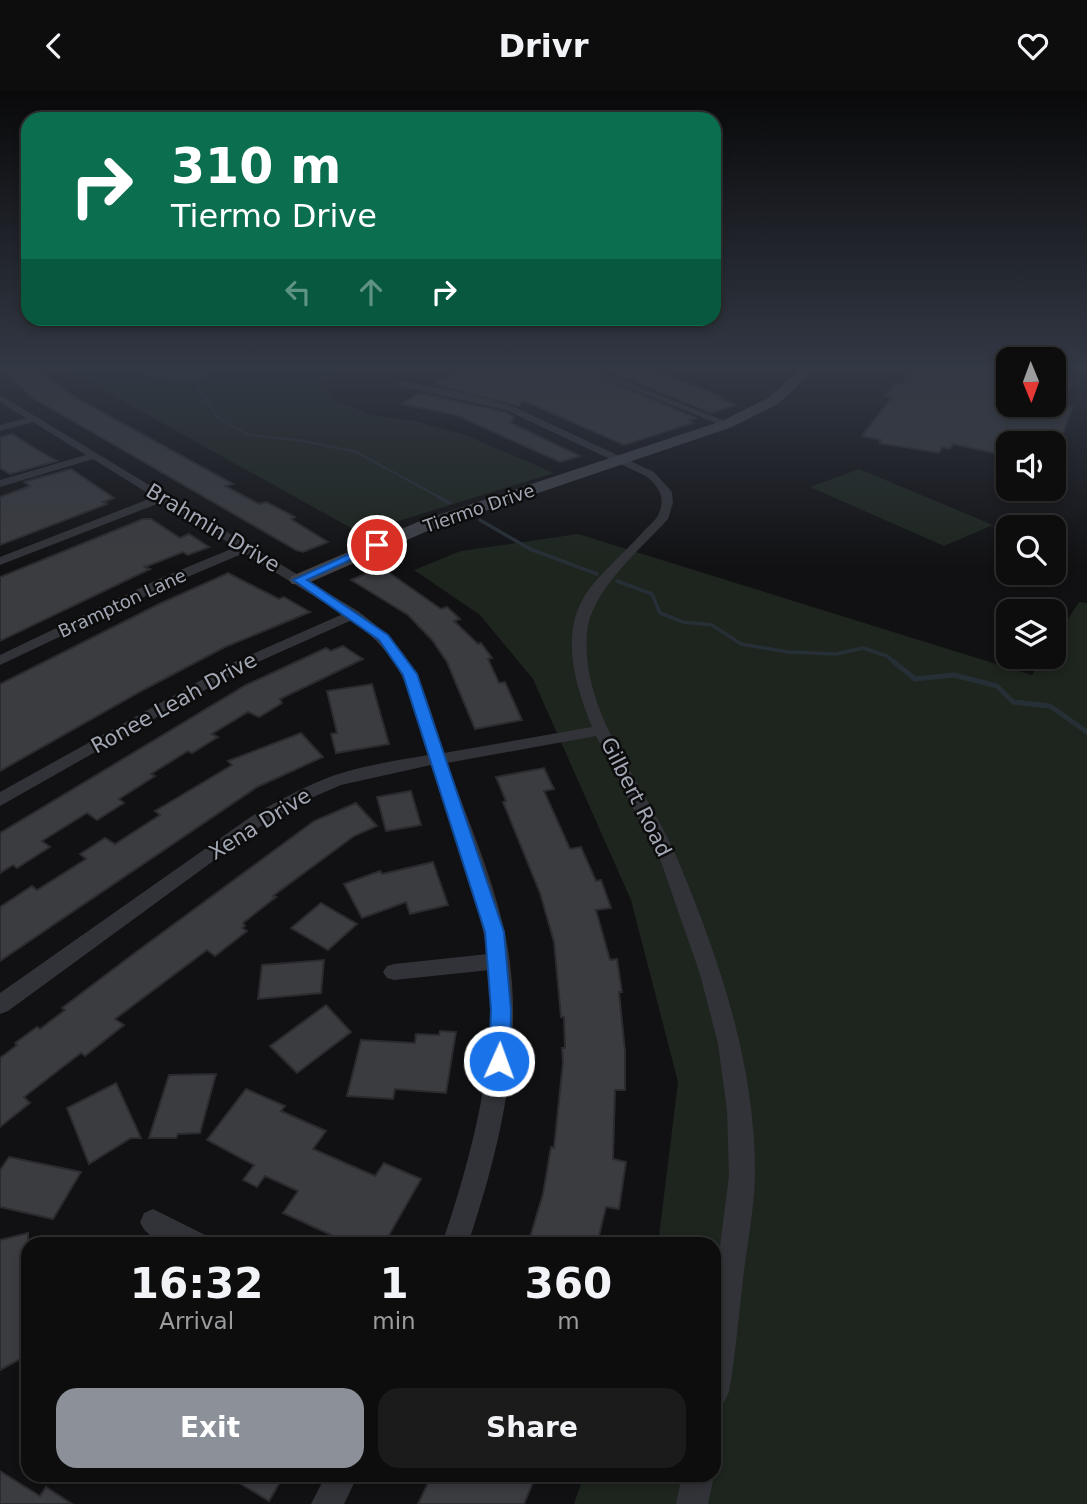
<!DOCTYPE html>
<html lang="en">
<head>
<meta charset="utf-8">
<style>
  body { margin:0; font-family:"DejaVu Sans",sans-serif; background:#1b1b1c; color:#f1f3f6; height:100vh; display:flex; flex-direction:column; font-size:26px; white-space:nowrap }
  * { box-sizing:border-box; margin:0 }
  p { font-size:23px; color:#9a9c9e }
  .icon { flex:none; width:38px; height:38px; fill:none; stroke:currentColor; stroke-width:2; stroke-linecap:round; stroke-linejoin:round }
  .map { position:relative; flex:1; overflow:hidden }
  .side { position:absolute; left:21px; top:1146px; width:700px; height:245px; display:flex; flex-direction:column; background:#0d0d0e; border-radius:21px; box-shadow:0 4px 10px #0003,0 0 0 2px #2d2d2e }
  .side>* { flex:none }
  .hud { position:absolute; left:21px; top:21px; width:700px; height:214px; border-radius:21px; box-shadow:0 4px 10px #0003,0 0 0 2px #2d2d2e; background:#0b6e4f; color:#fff; overflow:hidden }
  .needle { width:46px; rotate:179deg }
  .controls { position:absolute; left:996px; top:256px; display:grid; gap:14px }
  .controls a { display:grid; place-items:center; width:70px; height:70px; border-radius:14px; background:#0d0d0e; box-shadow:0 4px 10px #0003,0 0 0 2px #2d2d2e; font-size:35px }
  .pin { position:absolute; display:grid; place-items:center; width:60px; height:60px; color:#fff; margin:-30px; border:4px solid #fff; border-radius:50%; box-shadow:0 2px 7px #0007 }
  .me { position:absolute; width:77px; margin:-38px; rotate:2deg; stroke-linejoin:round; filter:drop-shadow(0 0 5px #0008) }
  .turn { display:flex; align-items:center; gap:24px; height:147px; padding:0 35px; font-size:32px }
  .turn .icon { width:91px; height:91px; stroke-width:2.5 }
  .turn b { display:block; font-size:49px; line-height:60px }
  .lanes { display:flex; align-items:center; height:66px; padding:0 35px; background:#0003; justify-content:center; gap:35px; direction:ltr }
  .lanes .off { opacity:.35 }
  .eta { display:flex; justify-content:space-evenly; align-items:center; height:119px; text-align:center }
  .eta b { font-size:42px; font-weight:600; line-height:49px }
  .button { display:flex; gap:14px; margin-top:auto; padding:14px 35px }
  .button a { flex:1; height:80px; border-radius:21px; background:#8c9099; color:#fff; font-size:28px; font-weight:600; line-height:80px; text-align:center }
  .button a+a { background:#1b1b1c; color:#f1f3f6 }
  header { display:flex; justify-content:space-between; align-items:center; height:91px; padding:0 35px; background:#0d0d0e; font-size:32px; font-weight:600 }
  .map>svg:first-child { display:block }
</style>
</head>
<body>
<header><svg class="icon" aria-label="back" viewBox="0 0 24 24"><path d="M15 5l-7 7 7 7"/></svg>Drivr<svg class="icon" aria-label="heart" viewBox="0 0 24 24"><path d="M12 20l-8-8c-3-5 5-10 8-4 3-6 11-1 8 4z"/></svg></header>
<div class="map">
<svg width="1087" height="1413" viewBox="0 0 1087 1413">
  <rect width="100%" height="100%" fill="#111113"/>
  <g fill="#1d251e">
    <path d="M65 278H131V281L172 291 210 281 209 278H349L323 292 333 308 368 323 415 330 465 344 554 382 360 442Z"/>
    <path d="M859 378 993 434 944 455 810 396Z"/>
    <path d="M578 443 1032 584 1044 565H1054V550L1079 511 1087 512V1413H574L584 1384H714V1153H658L678 991 631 809 533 588 480 524 414 479 461 460Z"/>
  </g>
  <path fill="#272f36" d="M131 278H209L210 281 203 289 172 291 131 281Z"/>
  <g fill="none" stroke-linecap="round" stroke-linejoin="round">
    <path stroke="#272f36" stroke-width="2.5" d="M186 278 218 327 249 344 304 350 356 361 441 407"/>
    <g stroke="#272f36" stroke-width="3.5">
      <path d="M438 406 450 412"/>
      <path d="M480 429 530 458 597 483"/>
      <path d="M617 490 652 503 660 522 683 531 712 534 741 553 788 561 836 563 863 557 887 565 896 572"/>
    </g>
    <path stroke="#272f36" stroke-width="5" d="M894 571 915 588 954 584 997 595 1013 611 1050 615 1087 641"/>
  </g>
  <g fill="#3b3c40" stroke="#2b2b2f" stroke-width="2">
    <path d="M1 278H32L35 282 40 281 78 308 233 393 225 395 259 413 266 411 295 426 291 428 328 451 303 461 296 459 33 307Z"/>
    <path d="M460 278H581L696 327 688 329 693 332 624 354 522 309 519 315 434 293Z"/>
    <path d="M604 278H650L723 306 719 307 736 314 711 322Z"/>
    <path d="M913 278 1008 281V313H1054V288L1072 291 1062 314 1073 316 1062 344 1037 340 1034 347 1028 346 1025 352H1008V365L953 353 950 358 942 356 939 362 879 352 881 349 862 345 892 306 885 305 895 292 901 293Z"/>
    <path d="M419 302 505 321 514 326 511 332 580 365 560 371 456 324 402 313Z"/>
    <path d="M12 343 36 358 57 370 10 383 0 377V346Z"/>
    <path d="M71 378 114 407 103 411 107 413 0 454V406L30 395 24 391Z"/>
    <path d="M143 428H151L180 447 189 443 209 456 188 464 183 461 145 476 150 478 0 550V486Z"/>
    <path d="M381 476 441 518 447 516 460 528 454 530 478 553 481 552 492 567 488 568 499 592 505 591 522 629 475 638 447 571 432 549 408 524 351 489Z"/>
    <path d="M228 482 279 508 284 506 310 521 225 556 145 598 0 680V593L161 512Z"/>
    <path d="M343 555 363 568 280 608 282 612 259 626 248 621 212 643 218 646 192 662 188 660 151 683 155 685 119 708 124 712 97 729 87 722 42 750 50 756 17 777 13 774 0 782V742L246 594 326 557 331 560Z"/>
    <path d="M372 593 389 653 336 662 331 643 337 642 327 600Z"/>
    <path d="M301 642 323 666 257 696 0 870V816L32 795 37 799 86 768 80 763 105 747 115 753 160 724 155 720 232 674 228 670Z"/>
    <path d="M544 677 554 698 544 700 570 758 581 756 596 790 601 789 611 817 596 819 610 869 617 868 622 901H619L625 960V999H615L613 1068 626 1071 619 1118 606 1116 597 1153H528L543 1103 551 1056 554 1057 563 971 562 957H565L564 926H561L554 851 540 802 503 711 506 710 496 686Z"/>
    <path d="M411 700 421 734 386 740 377 706Z"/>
    <path d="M356 712 377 735 354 745 273 805 276 806 243 832 245 835 242 837 247 840 215 865 207 859 115 928 124 934 85 965 81 962 24 1006 30 1012 0 1036V967L17 954 15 952 37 936 40 938 65 919 62 917 132 864 314 730Z"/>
    <path d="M433 771 448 814 410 823 406 811 362 827 344 793 380 780 382 783Z"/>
    <path d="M321 812 357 833 328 859 291 837Z"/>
    <path d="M324 869 321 902 258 908 262 874Z"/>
    <path d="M326 914 351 941 297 982 270 955Z"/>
    <path d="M440 940 456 941 446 1002 395 998 393 1008 347 1005 361 949 415 952 416 943 439 944Z"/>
    <path d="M216 983 200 1042 178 1043 176 1047H149L169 984Z"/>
    <path d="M116 992 141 1047H131L89 1073 67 1017Z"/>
    <path d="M246 998 285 1015 281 1020 326 1040 313 1058 375 1085 384 1072 421 1088 384 1153H351L283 1122 298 1100 265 1085 257 1096 243 1089 254 1074 207 1049Z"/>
    <path d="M9 1066 81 1081 53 1128 0 1116V1079Z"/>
    <path d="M28 1142V1264L0 1279V1149Z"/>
    <path d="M0 1380 40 1405 46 1396 72 1413H0Z"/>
    <path d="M226 1384H284L269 1410Z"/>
    <path d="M432 1384H536L524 1413H418Z"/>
  </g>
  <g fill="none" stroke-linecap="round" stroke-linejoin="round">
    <g fill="#323338" fill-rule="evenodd">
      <path d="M583 278H596L732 333 723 335Z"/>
      <path d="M402 290 465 302 512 315 654 381 672 401 673 412 668 428C641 458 590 500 587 542 580 626 650 699 680 774 721 873 756 977 755 1086 754 1117 748 1149 744 1180 739 1221 736 1261 729 1301L724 1311 714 1316V1202L729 1085 727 1019 718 953 700 883 661 771 596 645 447 672C467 727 491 781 504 838 528 944 501 1053 468 1153H442C472 1064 496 974 490 879L394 889 387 887 383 881 387 875 394 873 488 863 474 799 431 674 341 694 304 710 261 735 8 920 0 923V902L249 727C274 712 299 698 327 687 359 675 394 670 428 664 408 600 409 573 352 529L242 578 0 715V701L232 572 343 523 244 462 171 493 0 574V564L161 487 236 456 162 411 0 474V466L154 406 93 368 0 396V389L86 364 33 331 0 340V334L26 327 0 311V304L358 520C419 566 422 592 444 662L592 636C576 596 560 547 584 506 595 487 626 460 642 442 647 436 656 430 659 422 666 406 658 395 646 385L506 319 399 295V291Z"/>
      <path d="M153 1118 205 1144 209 1153C185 1153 151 1157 140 1131L144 1122Z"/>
      <path d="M326 1384H358L344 1413H311Z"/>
      <path d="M682 1384H714L708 1413H676Z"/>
    </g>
    <path fill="#404248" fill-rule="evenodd" d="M801 278H815L778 313 732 336 432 438 306 493H292L289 489 292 485 420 430 722 330 768 307Z"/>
  </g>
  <linearGradient id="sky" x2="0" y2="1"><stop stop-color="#09090a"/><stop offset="0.58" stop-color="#323844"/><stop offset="1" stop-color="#323844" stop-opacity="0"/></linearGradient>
  <rect width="1087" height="476" fill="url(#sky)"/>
  <path fill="#1a73e8" stroke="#114b97" stroke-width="2" d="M373 452 383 454 307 489 388 544 417 583 504 841 511 919 510 970 507 977 499 979 492 977 489 970 491 919 485 841 403 584 379 549 293 489Z"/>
  <g text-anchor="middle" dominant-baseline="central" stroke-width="5" stroke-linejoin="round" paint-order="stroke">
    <g font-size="18" fill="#a2a7b4" stroke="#0c0c0d">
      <text transform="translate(479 417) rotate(-19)">Tiermo Drive</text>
      <text transform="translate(122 512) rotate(-25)">Brampton Lane</text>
    </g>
    <g font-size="21" fill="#a2a7b4" stroke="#0c0c0d">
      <text transform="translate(213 437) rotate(31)">Brahmin Drive</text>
      <text transform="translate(174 612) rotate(-29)">Ronee Leah Drive</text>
      <text transform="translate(636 706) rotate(63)">Gilbert Road</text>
      <text transform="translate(260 733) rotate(-32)">Xena Drive</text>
    </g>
  </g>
</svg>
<div class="controls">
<a><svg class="needle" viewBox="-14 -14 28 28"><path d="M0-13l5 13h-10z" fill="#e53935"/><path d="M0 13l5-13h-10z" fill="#9a9c9e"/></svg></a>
<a><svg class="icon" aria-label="sound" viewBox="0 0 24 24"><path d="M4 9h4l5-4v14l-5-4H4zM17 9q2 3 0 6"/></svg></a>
<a><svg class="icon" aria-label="search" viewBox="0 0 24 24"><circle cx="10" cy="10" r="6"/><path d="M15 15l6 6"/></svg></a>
<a><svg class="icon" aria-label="layers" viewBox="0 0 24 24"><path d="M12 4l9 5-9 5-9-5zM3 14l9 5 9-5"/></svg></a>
</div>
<div class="pin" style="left:377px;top:454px;background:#d93025"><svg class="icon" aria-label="arrive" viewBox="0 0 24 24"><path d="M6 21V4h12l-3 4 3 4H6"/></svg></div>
<svg class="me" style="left:499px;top:970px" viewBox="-20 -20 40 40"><circle r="17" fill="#1a73e8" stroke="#fff" stroke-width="3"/><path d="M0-11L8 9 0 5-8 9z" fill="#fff"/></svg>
<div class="hud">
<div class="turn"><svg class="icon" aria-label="right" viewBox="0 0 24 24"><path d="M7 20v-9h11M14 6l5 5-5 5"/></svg><div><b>310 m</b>Tiermo Drive</div></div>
<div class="lanes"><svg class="icon off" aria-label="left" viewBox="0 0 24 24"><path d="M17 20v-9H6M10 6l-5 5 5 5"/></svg><svg class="icon off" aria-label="ahead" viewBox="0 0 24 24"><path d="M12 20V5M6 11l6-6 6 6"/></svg><svg class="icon" aria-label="right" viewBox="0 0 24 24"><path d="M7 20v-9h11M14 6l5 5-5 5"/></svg></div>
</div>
<section class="side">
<div class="eta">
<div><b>16:32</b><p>Arrival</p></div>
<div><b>1</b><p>min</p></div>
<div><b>360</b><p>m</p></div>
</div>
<div class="button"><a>Exit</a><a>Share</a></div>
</section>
</div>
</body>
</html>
